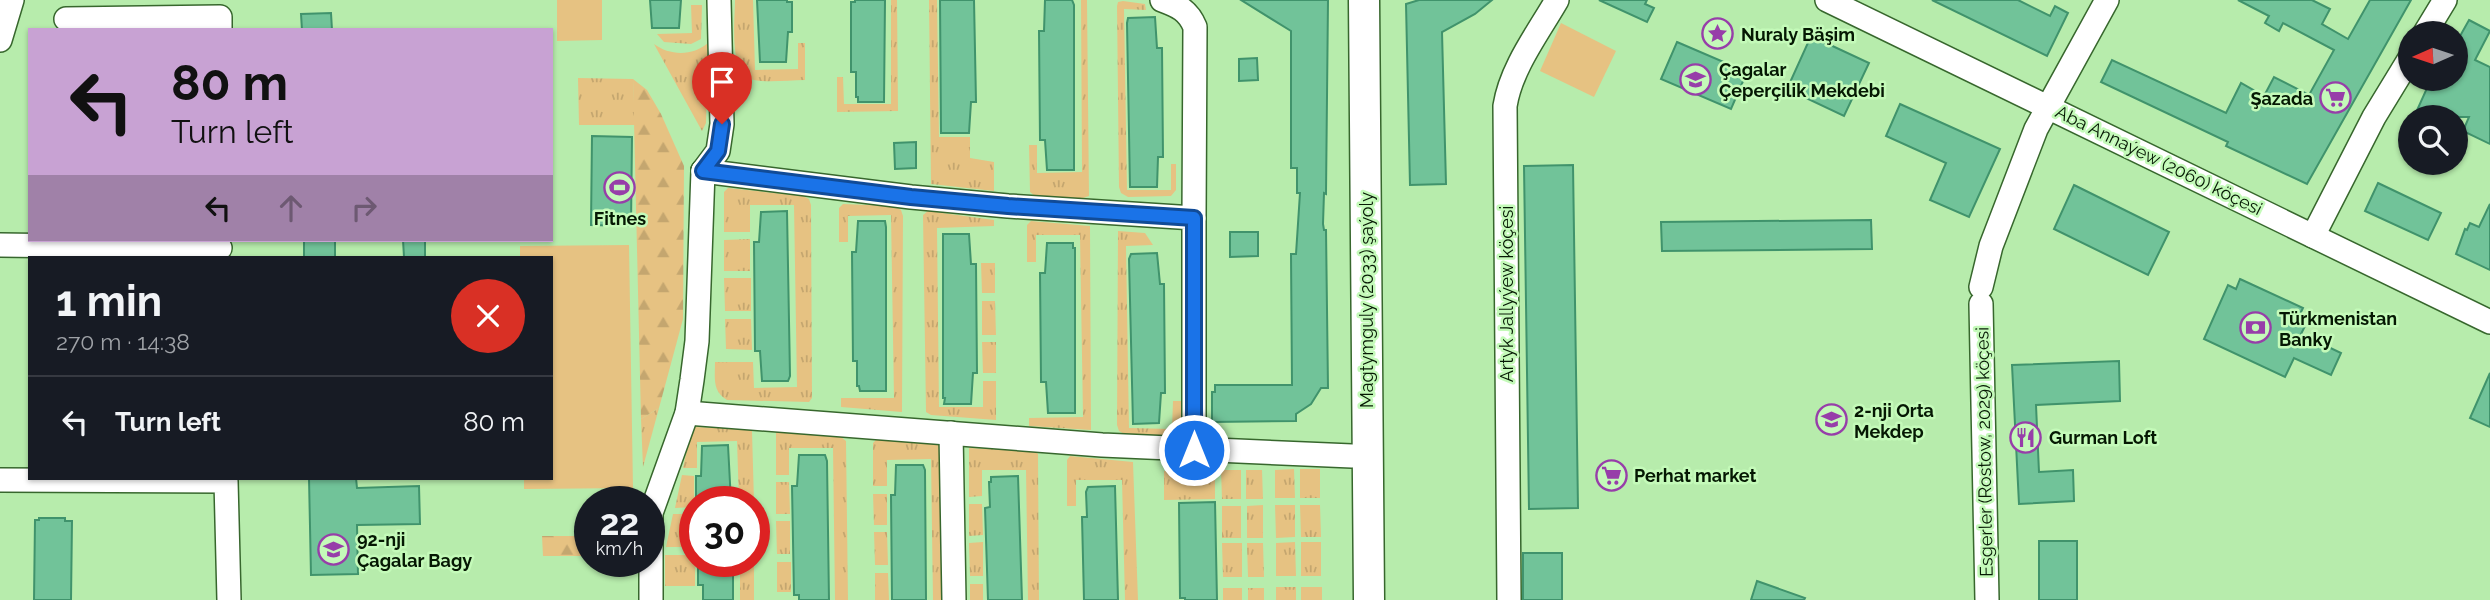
<!DOCTYPE html>
<html lang="en">
<head>
<meta charset="utf-8">
<style>
  body { margin:0; font-family:Raleway,sans-serif; background:#20242c; color:#f1f3f6; height:100vh; display:flex; flex-direction:column; font-size:26px; white-space:nowrap }
  * { box-sizing:border-box; margin:0 }
  p { font-size:23px; color:#9ea1a6 }
  .icon { flex:none; width:38px; height:38px; fill:none; stroke:currentColor; stroke-width:2; stroke-linecap:round; stroke-linejoin:round }
  .map { position:relative; flex:1; overflow:hidden }
  .panel { position:absolute; left:28px; top:256px; width:525px; height:224px; display:flex; flex-direction:column; background:#171b24; border-radius:0px; box-shadow:0 2px 5px #0004 }
  .panel>* { flex:none }
  .top-card { position:absolute; left:28px; top:28px; width:525px; height:214px; border-radius:0px; box-shadow:0 2px 5px #0004; background:#c8a2d3; color:#111; overflow:hidden }
  .needle { width:46px; rotate:267deg }
  .controls { position:absolute; left:2398px; top:21px; display:grid; gap:14px }
  .controls a { display:grid; place-items:center; width:70px; height:70px; border-radius:50%; background:#171b24; box-shadow:0 2px 5px #0004; font-size:35px }
  .speed { position:absolute; left:574px; top:486px; display:flex; gap:14px; font-size:35px; font-weight:700; text-align:center }
  .speed>* { display:grid; place-content:center; width:91px; height:91px; border-radius:50%; background:#171b24; box-shadow:0 2px 5px #0004; line-height:1 }
  .speed small { font-size:18px; font-weight:400 }
  .speed .limit { border:10px solid #d22; background:#fff; color:#111 }
  .pin { position:absolute; display:grid; place-items:center; width:60px; height:60px; color:#fff; margin:-72px -30px; border-radius:50% 50% 50% 0; rotate:-45deg; box-shadow:0 0 7px #0007 }
  .pin .icon { rotate:45deg }
  .me { position:absolute; width:77px; margin:-38px; rotate:0deg; stroke-linejoin:round; filter:drop-shadow(0 0 5px #0008) }
  .turn { display:flex; align-items:center; gap:24px; height:147px; padding:0 28px; font-size:32px }
  .turn .icon { width:91px; height:91px; stroke-width:2.5 }
  .turn b { display:block; font-size:49px; line-height:60px }
  .lanes { display:flex; align-items:center; height:66px; padding:0 28px; background:#0003; justify-content:center; gap:35px; direction:ltr }
  .lanes .off { opacity:.35 }
  .round { display:grid; place-items:center; flex:none; width:74px; height:74px; border-radius:37px; background:#20242c }
  .overview { display:flex; align-items:center; justify-content:space-between; height:119px; padding:0 28px }
  h1 { font-size:42px; font-weight:700; line-height:52px }
  ul { padding:0; list-style:none }
  li { display:flex; align-items:center; gap:21px; height:91px; padding:0 28px; border-top:2px solid #363941 }
  li div { flex:1 }
  li b { display:block; font-size:26px }
  li em { font-style:normal }
  .map>svg:first-child { display:block }
</style>
</head>
<body>
<div class="map">
<svg width="2490" height="600" viewBox="0 0 2490 600">
  <defs>
    <pattern id="grass-tufts" width="24" height="20" patternUnits="userSpaceOnUse" patternTransform="scale(1.75)"><rect width="24" height="20" fill="#e6c282"/><path d="M3 7l-1-3M5 7V3M7 7l1-3M15 17l-1-3M17 17v-4M19 17l1-3" fill="none" stroke="#c4a66f"/></pattern>
    <pattern id="forest-firs" width="22" height="20" patternUnits="userSpaceOnUse" patternTransform="scale(1.75)"><rect width="22" height="20" fill="#e6c282"/><path d="M5 1l3.5 6h-7zM16 11l3.5 6h-7z" fill="#c4a66f"/></pattern>
  </defs>
  <rect width="100%" height="100%" fill="#b7ecac"/>
  <g fill="url(#grass-tufts)">
    <path d="M735 0H753L755 70 798 69V43H805V80C789 80 770 83 754 80 728 76 735 21 735 0Z"/>
    <path d="M891 0H897L898 111 837 112V77H843L844 104H891Z"/>
    <path d="M929 0H937L939 137H970V158L994 162V191L931 184Z"/>
    <path d="M1081 0H1087L1089 196 1080 199 1035 196 1030 192 1029 145H1037V173L1082 172Z"/>
    <path d="M1123 1 1145 4 1146 10 1124 9 1127 190H1171V164H1176V190L1171 196 1128 197 1121 193 1119 187 1117 6 1118 2Z"/>
    <path d="M691 5H702L701 39 691 44 664 42 657 34 692 33Z"/>
    <path d="M708 43 706 123 702 131 654 44C670 56 693 56 708 43Z"/>
    <path d="M578 78 633 79 635 125H579Z"/>
    <path d="M728 188 803 196 809 199 811 205 812 398 809 402 727 400C712 391 715 378 715 362H753L754 388 797 387 794 205H750V232H724V192Z"/>
    <path d="M843 204 895 206 901 210 903 216 902 412 841 407V398H894L891 215 848 216V242H839V208Z"/>
    <path d="M928 211 994 220V226L937 228 939 407H983V381H996V420L931 415 926 412 923 215Z"/>
    <path d="M1031 221 1090 226 1091 430 1029 426V418L1083 417 1080 235H1036V262H1027V225Z"/>
    <path d="M1118 231 1145 233 1153 245 1126 246 1129 428 1172 429 1173 401H1182L1181 433 1178 437 1126 435 1119 431 1117 425Z"/>
    <path d="M750 239V271H724V240Z"/>
    <path d="M981 263H995V293H982Z"/>
    <path d="M724 278H751V311H725Z"/>
    <path d="M982 301H995L996 335H982Z"/>
    <path d="M725 319H751L752 350 726 349Z"/>
    <path d="M982 342H996V373H983Z"/>
    <path d="M659 408 643 467 641 419Z"/>
    <path d="M695 427 748 429 752 431 754 502H739L737 441 697 442V468H683L691 430Z"/>
    <path d="M776 432 840 436 846 441 848 600H835L833 448H789V475H776Z"/>
    <path d="M877 439 940 444 945 600H933L931 459 887 460V486H873V443Z"/>
    <path d="M969 448 1035 451 1038 454 1039 600H1028L1026 470H982V496L969 497Z"/>
    <path d="M1070 456 1133 462 1138 600H1125L1122 480H1076V506H1067V460Z"/>
    <path d="M1294 469 1295 498H1275V470Z"/>
    <rect x="1300" y="469" width="20" height="29"/>
    <path d="M1215 470V499L1164 500V471Z"/>
    <path d="M1221 470H1241V499H1222Z"/>
    <path d="M1246 470H1262L1263 499H1246Z"/>
    <path d="M682 475 694 476V507L675 508Z"/>
    <path d="M776 482H789L790 514H776Z"/>
    <path d="M873 494H887V525H874Z"/>
    <path d="M969 504H982L983 535 969 536Z"/>
    <path d="M1263 505V538H1247V506Z"/>
    <path d="M1275 505H1295V537L1276 538Z"/>
    <path d="M1300 505H1320L1321 537H1301Z"/>
    <rect x="1222" y="506" width="19" height="32"/>
    <path d="M673 514H694L695 547H666Z"/>
    <path d="M776 521H790V554H777Z"/>
    <path d="M874 532H887L888 565H875Z"/>
    <path d="M983 542V576H970L969 543Z"/>
    <path d="M1295 542 1296 576H1276V543Z"/>
    <rect x="1301" y="542" width="20" height="34"/>
    <path d="M1222 543H1242V577H1223Z"/>
    <path d="M1247 543H1263L1264 577H1248Z"/>
    <path d="M695 555V586H665V555Z"/>
    <rect x="740" y="562" width="14" height="38"/>
    <rect x="777" y="562" width="14" height="30"/>
    <path d="M875 573H888L889 600H875Z"/>
    <rect x="970" y="584" width="13" height="16"/>
    <rect x="1276" y="587" width="20" height="13"/>
    <rect x="1301" y="587" width="21" height="13"/>
    <rect x="1223" y="588" width="19" height="12"/>
    <rect x="1248" y="588" width="16" height="12"/>
  </g>
  <g fill="url(#forest-firs)">
    <path d="M633 79 647 90 661 114 684 166 683 319 659 408 641 419Z"/>
    <path d="M542 536H590V556H543Z"/>
  </g>
  <g fill="#e6c282">
    <path d="M557 0H602V40L557 41Z"/>
    <path d="M1561 23 1616 51 1594 97 1540 71Z"/>
    <path d="M629 245 633 488 524 489V478H551V257H520V246Z"/>
  </g>
  <g fill="#71c399" stroke="#40936c" stroke-width="2">
    <path d="M650 0H681L679 28H652Z"/>
    <path d="M757 0H787V2H792V32H788L786 62H760Z"/>
    <path d="M855 0H885L884 102H858V97H856V72H851V2H855Z"/>
    <path d="M940 0H974L976 102H971L969 133H941Z"/>
    <path d="M1045 0H1072L1074 5V170H1047L1045 140H1040L1039 31H1044Z"/>
    <path d="M1241 0H1328L1326 194 1324 193 1323 224 1324 230H1326L1328 388H1321L1311 404 1296 414V421L1212 422V392H1215V385H1292L1291 254H1296L1300 193H1297V168H1291V31Z"/>
    <path d="M1419 0H1492L1475 14 1442 32 1446 184 1410 185 1406 4Z"/>
    <path d="M1599 0H1647L1645 4 1654 8 1647 22Z"/>
    <path d="M1932 0H2018L2050 16 2055 6 2068 13 2047 56Z"/>
    <path d="M2238 0H2312L2330 9 2322 24 2348 39 2370 0H2411L2307 184 2226 146 2228 142 2101 82 2112 60 2226 113 2241 83 2264 96 2274 77 2309 95 2334 50 2283 23 2279 31 2265 23 2269 16Z"/>
    <path d="M331 13 332 30H302L301 14Z"/>
    <path d="M1155 17 1157 48H1162L1163 157H1158L1157 187H1130L1127 23 1128 18Z"/>
    <path d="M2469 20 2490 31 2475 60 2490 67V144L2463 131 2469 117H2414L2427 88 2431 90 2436 79H2455V45Z"/>
    <path d="M1811 36 1869 63 1844 116 1787 89Z"/>
    <path d="M1677 42 1747 72 1731 109 1661 79Z"/>
    <path d="M1257 58 1258 80 1239 81V59Z"/>
    <path d="M1900 104 2000 149 1969 217 1930 200 1946 163 1886 136Z"/>
    <path d="M592 136 632 137 631 226 591 225Z"/>
    <path d="M916 142V168L895 169 894 143Z"/>
    <path d="M1573 165 1578 508 1529 509 1524 166Z"/>
    <path d="M2378 183 2441 213 2428 240 2365 211Z"/>
    <path d="M2074 185 2169 232 2148 275 2054 229Z"/>
    <path d="M2490 204V270L2456 254 2465 229 2467 230 2470 223 2479 227Z"/>
    <path d="M787 211 790 376 788 381H762L760 351H755L754 242H759L761 212Z"/>
    <path d="M1871 220 1872 249 1662 251 1661 222Z"/>
    <path d="M858 221H885L886 227V391H860L859 386H857V361H853L852 252H856Z"/>
    <path d="M1230 232H1258V256L1230 257Z"/>
    <path d="M943 234H969L971 264H976L977 373H973L971 404H944L945 398H943Z"/>
    <rect x="304" y="240" width="31" height="17"/>
    <path d="M403 240H425V257H404Z"/>
    <path d="M1047 243H1073V248H1075V413H1048L1046 382H1041L1040 273H1045Z"/>
    <path d="M1157 253 1160 284H1164L1165 393H1161L1159 423 1133 424 1129 259 1131 254Z"/>
    <path d="M2240 279 2303 308 2298 318 2307 322 2301 334 2341 353 2331 375 2294 358 2285 377 2204 339 2228 285 2236 289Z"/>
    <path d="M2119 361 2120 401 2036 405 2039 472 2073 470 2074 501 2019 504 2012 365Z"/>
    <path d="M2490 373V427L2470 418Z"/>
    <path d="M728 445 731 502H696V476H701L702 446Z"/>
    <path d="M799 455H825L827 461 829 600H799V595H794L792 486H797Z"/>
    <path d="M896 465H923L925 470 926 600H892L891 495H895Z"/>
    <path d="M1018 476 1022 600H988L985 508 990 507 989 482H991V477Z"/>
    <path d="M309 478H356L357 488 419 486 420 524 357 525 358 574 311 575Z"/>
    <path d="M1115 486 1118 600H1084L1082 517H1087L1086 492 1088 487Z"/>
    <path d="M1215 502 1217 600H1185V598H1180L1179 503Z"/>
    <path d="M39 518H65V521H72L71 600H34L35 520H39Z"/>
    <rect x="2039" y="541" width="38" height="59"/>
    <rect x="1523" y="553" width="39" height="47"/>
    <path d="M698 562H733V600H703V585H698Z"/>
    <path d="M1757 581 1805 598 1804 600H1751Z"/>
  </g>
  <g fill="none" stroke-linecap="round" stroke-linejoin="round">
    <defs>
      <g id="minor">
        <path d="M1162 0C1178 6 1188 10 1195 27L1194 218"/>
        <path d="M1827 0 2490 322"/>
        <path d="M66 19 220 17V30"/>
        <path d="M2425 33 2445 0"/>
        <path d="M0 40 12 0"/>
        <path d="M703 171 911 197 1008 206 1194 218V450"/>
        <path d="M703 171 718 151 722 124 719 0"/>
        <path d="M2313 236 2374 117 2410 58"/>
        <path d="M0 245 220 248"/>
        <path d="M1981 287 1991 246 2036 129 2107 0"/>
        <path d="M1981 304 1987 600"/>
        <path d="M687 413 1102 445 1352 456"/>
        <path d="M951 433 954 600"/>
        <path d="M0 480 226 481 229 600"/>
        <path d="M651 600V513L687 413 692 380 697 341 703 171"/>
        <path d="M1509 600 1505 106C1511 68 1538 33 1557 0"/>
      </g>
      <path id="major" d="M1364 0 1369 600"/>
    </defs>
    <use href="#minor" stroke="#37672d" stroke-width="26"/>
    <use href="#major" stroke="#37672d" stroke-width="33"/>
    <use href="#minor" stroke="#fff" stroke-width="23"/>
    <use href="#major" stroke="#fff" stroke-width="30"/>
  </g>
  <g fill="none" stroke-linecap="round" stroke-linejoin="round">
    <defs>
      <path id="route" d="M722 124 718 151 703 171 911 197 1008 206 1194 218V450"/>
    </defs>
    <use href="#route" stroke="#114b97" stroke-width="18"/>
    <use href="#route" stroke="#1a73e8" stroke-width="12"/>
  </g>
  <defs>
    <symbol id="sight-ring" viewBox="-11 -11 22 22"><circle r="9.5" fill="#c4fab9" stroke="#973ea9" stroke-width="1.5"/><path d="M0-6L1.8-2.2L6-1.7L2.9 1.2L3.7 5.4L0 3.3L-3.7 5.4L-2.9 1.2L-6-1.7L-1.8-2.2Z" fill="#973ea9"/></symbol>
    <symbol id="school-ring" viewBox="-11 -11 22 22"><circle r="9.5" fill="#c4fab9" stroke="#973ea9" stroke-width="1.5"/><path d="M0-5L7-2L0 1L-7-2ZM-4 1L0 2.5L4 1V4Q0 6-4 4Z" fill="#973ea9"/></symbol>
    <symbol id="supermarket-ring" viewBox="-11 -11 22 22"><circle r="9.5" fill="#c4fab9" stroke="#973ea9" stroke-width="1.5"/><path d="M-6-5.5h2.5l.6 2H6L4.5 2H-2.5L-4.4-4H-6ZM-1.5 3.2a1.3 1.3 0 1 0 .1 0ZM3 3.2a1.3 1.3 0 1 0 .1 0Z" fill="#973ea9"/></symbol>
    <symbol id="stadium-ring" viewBox="-11 -11 22 22"><circle r="9.5" fill="#c4fab9" stroke="#973ea9" stroke-width="1.5"/><path d="M0-5a6.5 5 0 1 0 0 10a6.5 5 0 1 0 0-10ZM-3.5-1.8h7v3.6h-7Z" fill="#973ea9"/></symbol>
    <symbol id="bank-ring" viewBox="-11 -11 22 22"><circle r="9.5" fill="#c4fab9" stroke="#973ea9" stroke-width="1.5"/><path d="M-6-4H6V4H-6ZM0-2.3a2.3 2.3 0 1 0 0 4.6a2.3 2.3 0 1 0 0-4.6Z" fill="#973ea9"/></symbol>
    <symbol id="restaurant-ring" viewBox="-11 -11 22 22"><circle r="9.5" fill="#c4fab9" stroke="#973ea9" stroke-width="1.5"/><path d="M-5-6h1v4h1v-4h1v4h1v-4h1v5L-1.5 .5V6h-2V.5L-5-1ZM5-6V6H3V1.5H1.5Q1.5-4 5-6Z" fill="#973ea9"/></symbol>
  </defs>
  <g fill-rule="evenodd">
    <use href="#sight-ring" x="1700" y="16" width="35" height="35"/>
    <use href="#school-ring" x="1678" y="62" width="35" height="35"/>
    <use href="#supermarket-ring" x="2318" y="80" width="35" height="35"/>
    <use href="#stadium-ring" x="602" y="170" width="35" height="35"/>
    <use href="#bank-ring" x="2238" y="310" width="35" height="35"/>
    <use href="#school-ring" x="1814" y="402" width="35" height="35"/>
    <use href="#restaurant-ring" x="2008" y="420" width="35" height="35"/>
    <use href="#supermarket-ring" x="1594" y="458" width="35" height="35"/>
    <use href="#school-ring" x="316" y="532" width="35" height="35"/>
  </g>
  <g text-anchor="middle" dominant-baseline="central" stroke-width="5" stroke-linejoin="round" paint-order="stroke">
    <g font-size="18" font-weight="bold" fill="#051803" stroke="#c4fab9" text-anchor="start">
      <text x="1741" y="34">Nuraly Bäşim</text>
      <text x="1719" y="69">Çagalar<tspan x="1719" dy="21">Çeperçilik Mekdebi</tspan></text>
      <text x="2313" y="98" text-anchor="end">Şazada</text>
      <text x="620" y="218" text-anchor="middle">Fitnes</text>
      <text x="2279" y="318">Türkmenistan<tspan x="2279" dy="21">Banky</tspan></text>
      <text x="1854" y="410">2-nji Orta<tspan x="1854" dy="21">Mekdep</tspan></text>
      <text x="2049" y="437">Gurman Loft</text>
      <text x="1634" y="475">Perhat market</text>
      <text x="357" y="539">92-nji<tspan x="357" dy="21">Çagalar Bagy</tspan></text>
    </g>
    <g font-size="18" fill="#051803" stroke="#c4fab9">
      <text transform="translate(2159 160) rotate(26)">Aba Annaýew (2060) köçesi</text>
      <text transform="translate(1506 294) rotate(-90)">Artyk Jallyýew köçesi</text>
      <text transform="translate(1366 300) rotate(-90)">Magtymguly (2033) şaýoly</text>
      <text transform="translate(1984 452) rotate(-91)">Esgerler (Rostow, 2029) köçesi</text>
    </g>
  </g>
</svg>
<div class="controls">
<a><svg class="needle" viewBox="-14 -14 28 28"><path d="M0-13l5 13h-10z" fill="#e53935"/><path d="M0 13l5-13h-10z" fill="#9ea1a6"/></svg></a>
<a><svg class="icon" aria-label="search" viewBox="0 0 24 24"><circle cx="10" cy="10" r="6"/><path d="M15 15l6 6"/></svg></a>
</div>
<div class="speed"><div>22<small>km/h</small></div><div class="limit">30</div></div>
<div class="pin" style="left:722px;top:124px;background:#d93025"><svg class="icon" aria-label="arrive" viewBox="0 0 24 24"><path d="M6 21V4h12l-3 4 3 4H6"/></svg></div>
<svg class="me" style="left:1194px;top:450px" viewBox="-20 -20 40 40"><circle r="17" fill="#1a73e8" stroke="#fff" stroke-width="3"/><path d="M0-11L8 9 0 5-8 9z" fill="#fff"/></svg>
<div class="top-card">
<div class="turn"><svg class="icon" aria-label="left" viewBox="0 0 24 24"><path d="M17 20v-9H6M10 6l-5 5 5 5"/></svg><div><b>80 m</b>Turn left</div></div>
<div class="lanes"><svg class="icon" aria-label="left" viewBox="0 0 24 24"><path d="M17 20v-9H6M10 6l-5 5 5 5"/></svg><svg class="icon off" aria-label="ahead" viewBox="0 0 24 24"><path d="M12 20V5M6 11l6-6 6 6"/></svg><svg class="icon off" aria-label="right" viewBox="0 0 24 24"><path d="M7 20v-9h11M14 6l5 5-5 5"/></svg></div>
</div>
<section class="panel">
<div class="overview"><div><h1>1 min</h1><p>270 m · 14:38</p></div><a class="round" style="background:#d93025;color:#fff"><svg class="icon" aria-label="close" viewBox="0 0 24 24"><path d="M6 6l12 12M18 6L6 18"/></svg></a></div>
<ul>
<li><svg class="icon" aria-label="left" viewBox="0 0 24 24"><path d="M17 20v-9H6M10 6l-5 5 5 5"/></svg><div><b>Turn left</b></div><em>80 m</em></li>
</ul>
</section>
</div>
</body>
</html>
